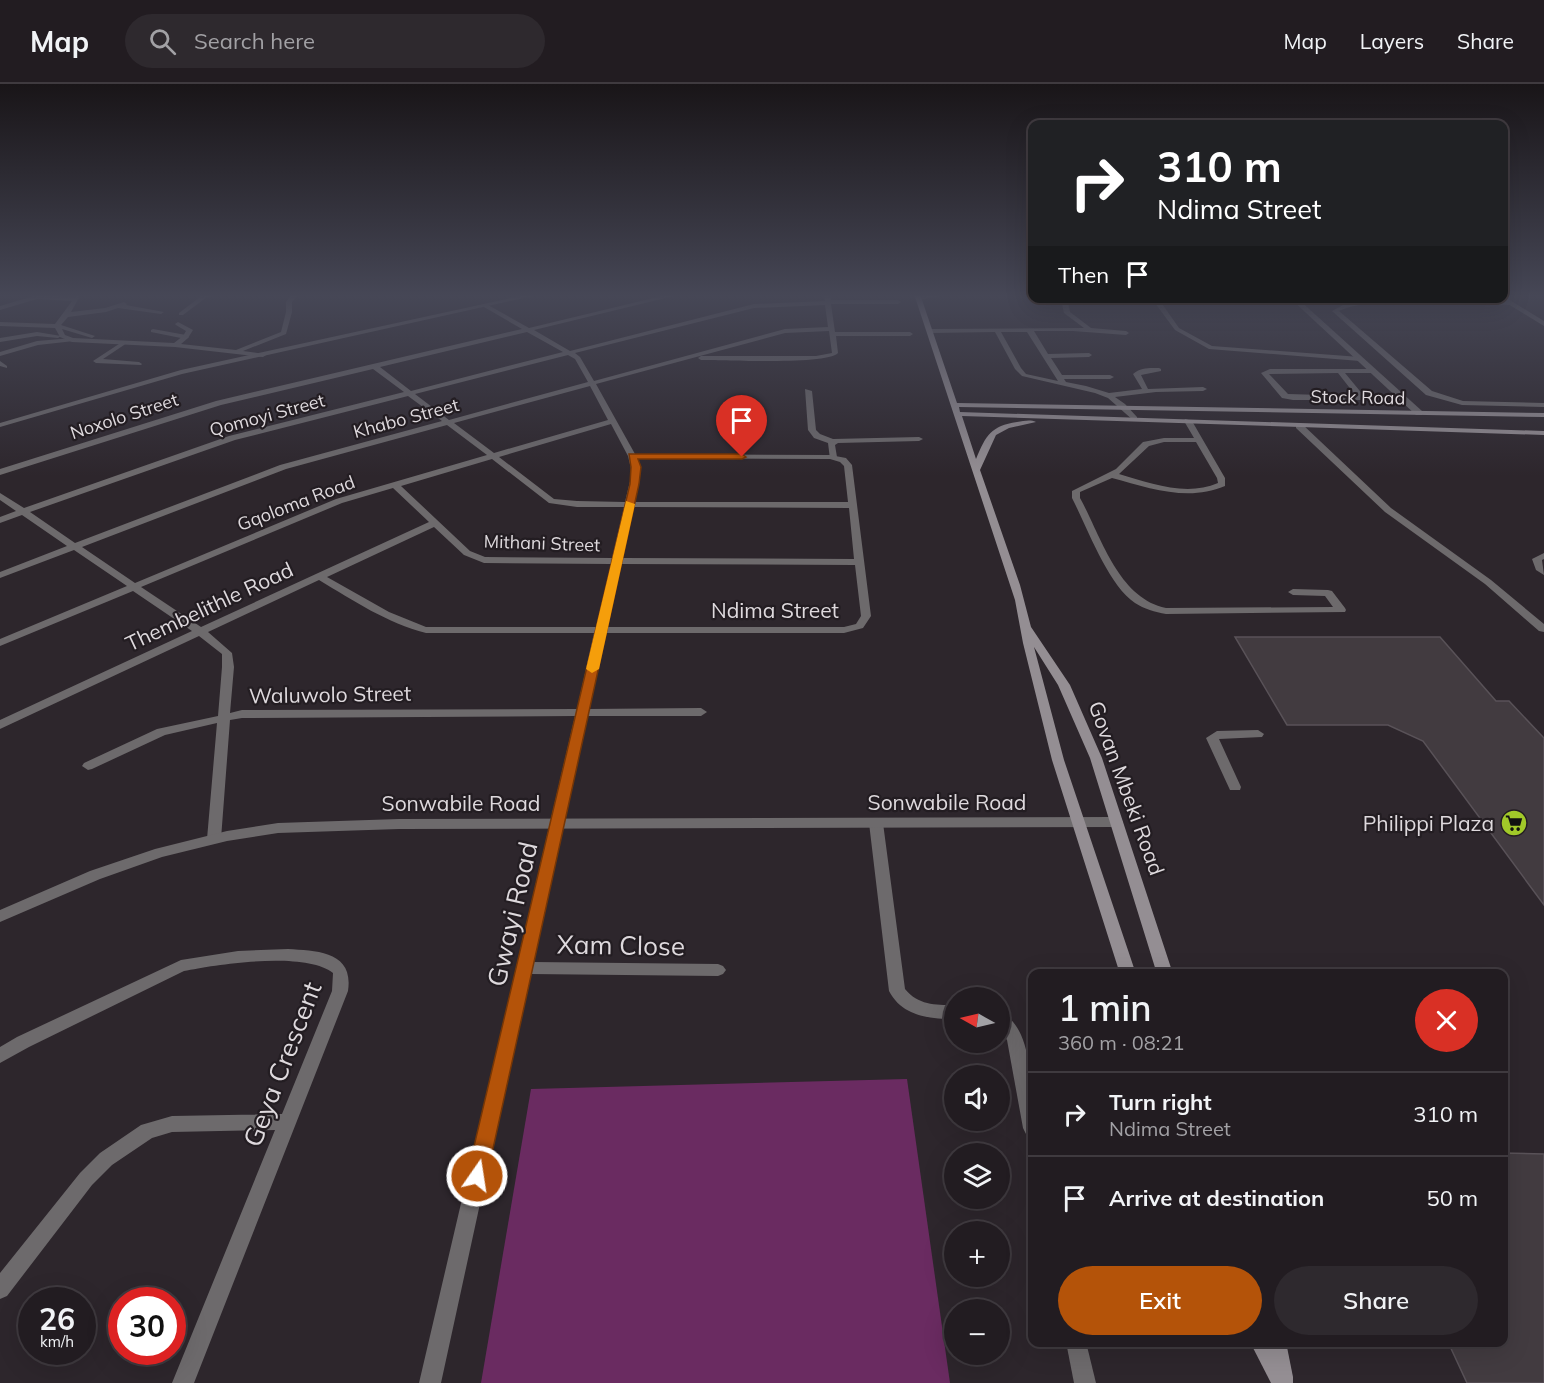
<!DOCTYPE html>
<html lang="en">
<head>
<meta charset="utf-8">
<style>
  body { margin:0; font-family:Mulish,sans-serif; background:#2e292e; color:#f1f3f6; height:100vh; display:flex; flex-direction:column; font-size:22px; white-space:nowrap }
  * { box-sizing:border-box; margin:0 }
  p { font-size:20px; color:#a2a1a5 }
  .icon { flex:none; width:33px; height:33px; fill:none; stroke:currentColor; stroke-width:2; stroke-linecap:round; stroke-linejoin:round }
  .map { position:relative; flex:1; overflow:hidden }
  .sheet { position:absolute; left:1028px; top:885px; width:480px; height:378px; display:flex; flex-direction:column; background:#221c21; border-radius:12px; box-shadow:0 6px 24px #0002,0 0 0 2px #3f3a3f }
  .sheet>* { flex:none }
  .guide { position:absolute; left:1028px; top:36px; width:480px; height:183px; border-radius:12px; box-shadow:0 6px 24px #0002,0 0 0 2px #3f3a3f; background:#202124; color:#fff; overflow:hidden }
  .needle { width:39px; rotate:278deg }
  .controls { position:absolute; left:944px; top:903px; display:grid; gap:12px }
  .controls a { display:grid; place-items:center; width:66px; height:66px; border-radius:50%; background:#221c21; box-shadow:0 6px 24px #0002,0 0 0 2px #3f3a3f; font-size:30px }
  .speed { position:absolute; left:18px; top:1203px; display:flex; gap:12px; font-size:30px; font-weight:700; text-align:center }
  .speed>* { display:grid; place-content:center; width:78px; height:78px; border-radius:50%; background:#221c21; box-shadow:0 6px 24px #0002,0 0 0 2px #3f3a3f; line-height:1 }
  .speed small { font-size:15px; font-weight:400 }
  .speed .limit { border:9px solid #d22; background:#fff; color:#111 }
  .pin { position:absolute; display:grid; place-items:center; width:51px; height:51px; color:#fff; margin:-62px -26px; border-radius:50% 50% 50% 0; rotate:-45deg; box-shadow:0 0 6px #0007 }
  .pin .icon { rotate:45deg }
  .me { position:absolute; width:66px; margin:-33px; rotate:13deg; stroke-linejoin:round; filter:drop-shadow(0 0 4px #0008) }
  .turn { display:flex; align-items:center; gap:21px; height:126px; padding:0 30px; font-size:27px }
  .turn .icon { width:78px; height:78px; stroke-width:2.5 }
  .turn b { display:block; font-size:42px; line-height:51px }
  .then { display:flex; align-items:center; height:57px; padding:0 30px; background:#0003; gap:12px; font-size:22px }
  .round { display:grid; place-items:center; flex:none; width:63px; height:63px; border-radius:32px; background:#2e292e }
  .overview { display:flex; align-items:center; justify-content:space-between; height:102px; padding:0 30px }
  h1 { font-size:36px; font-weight:600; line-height:45px }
  .primary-button { display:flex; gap:12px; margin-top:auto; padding:12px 30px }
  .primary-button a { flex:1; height:69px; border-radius:36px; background:#b45309; color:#fff; font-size:24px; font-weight:600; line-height:69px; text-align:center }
  .primary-button a+a { background:#2e292e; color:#f1f3f6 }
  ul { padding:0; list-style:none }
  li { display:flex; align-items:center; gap:18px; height:84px; padding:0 30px; border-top:2px solid #3f3a3f }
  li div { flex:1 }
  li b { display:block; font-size:22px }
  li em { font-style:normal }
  header { display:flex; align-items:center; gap:36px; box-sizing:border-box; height:84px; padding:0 30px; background:#221c21; border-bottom:2px solid #3f3a3f }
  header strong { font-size:28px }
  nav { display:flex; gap:33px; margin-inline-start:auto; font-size:21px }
  .search { width:420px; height:54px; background:#2e292e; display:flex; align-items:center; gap:15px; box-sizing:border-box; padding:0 21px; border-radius:33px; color:#a2a1a5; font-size:22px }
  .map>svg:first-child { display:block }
</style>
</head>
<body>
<header>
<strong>Map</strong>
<div class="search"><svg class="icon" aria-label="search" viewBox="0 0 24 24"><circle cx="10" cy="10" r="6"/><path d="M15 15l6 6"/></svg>Search here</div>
<nav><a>Map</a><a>Layers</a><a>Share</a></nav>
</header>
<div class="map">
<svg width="1544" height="1299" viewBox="0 0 1544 1299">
  <rect width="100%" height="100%" fill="#2d262c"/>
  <path fill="#6a2b61" d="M907 995 950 1299H481L531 1005Z"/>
  <g fill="#423b40" stroke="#595258" stroke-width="1.5">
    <path d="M1235 553H1440L1496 617H1509L1544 654V821L1423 657 1388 641H1287Z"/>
    <path d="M1503 1069 1544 1070V1299H1467L1448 1258H1503Z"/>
  </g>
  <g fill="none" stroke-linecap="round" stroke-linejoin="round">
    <g fill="#6d6a6c" fill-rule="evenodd">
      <path d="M218 210 206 214 203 212Z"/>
      <path d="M931 210H951L918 216 915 214Z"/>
      <path d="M1067 214 1070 228 1091 244 1126 247 1129 249 1126 251 1073 247H1034L1048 270 1089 269 1092 271 1089 273 1051 274 1062 291H1110L1114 293 1110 295H1064L1066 298 1086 302 1109 309 1142 305 1133 290C1141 283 1150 284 1159 284L1161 285V287L1141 291 1148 305 1203 303 1207 305 1203 307 1156 308 1115 313 1125 320 1137 333V337H1134L1108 314 1095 309 1022 292 1015 285 995 248 931 249 928 247 931 245 1084 244 1064 229 1061 215ZM1001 248H1027L1058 297 1026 290 1021 284Z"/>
      <path d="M1158 214 1179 244 1212 262 1360 273 1363 275 1360 277 1209 265 1175 246 1152 215Z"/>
      <path d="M1388 215 1511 218 1509 221C1471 219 1370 211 1339 227L1432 307 1463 317 1544 319V323L1462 321 1426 311 1332 227 1345 220Z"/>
      <path d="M153 245 186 251 189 253 186 255 151 248V246Z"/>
      <path d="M37 248 61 252 58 254 37 252 0 258V254Z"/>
      <path d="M72 254 75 256 74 257 38 261 0 272V268L37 257Z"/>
      <path d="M122 258 125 260 124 261 103 275 139 278 142 280 141 281 96 279 93 277Z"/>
      <path d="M0 277 7 282V284L0 282Z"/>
      <path d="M1270 285H1373L1376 287 1373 289H1345L1364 312V316H1293L1282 314 1261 289ZM1338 289 1356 312 1288 310 1269 290Z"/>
      <path d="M805 305 812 307 816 346 820 350 833 355 919 353 923 355 919 357 838 359 835 361 837 373 830 375 828 359 814 354 808 346Z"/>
      <path d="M1185 335 1192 337 1225 394V402C1188 418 1149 404 1112 394L1080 408V414C1101 452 1118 514 1166 524L1333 523 1325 512 1293 511 1288 508 1293 505 1328 506 1332 507 1345 524 1346 526 1345 528 1166 530C1155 528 1144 525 1135 519 1108 501 1087 443 1072 414V407L1116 385 1143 358 1164 354H1194L1184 337ZM1164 358H1196L1217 394 1218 399C1186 413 1150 399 1119 390L1149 362Z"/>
      <path d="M1296 340H1302L1391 424 1491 496 1544 540V548L1539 547 1485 500 1385 428 1296 344Z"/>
      <path d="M1544 469V475L1542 476 1544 491 1536 486 1532 475Z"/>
      <path d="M1258 646 1264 650 1262 653 1219 655 1241 703 1240 706H1230L1206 654 1217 647Z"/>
    </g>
    <g fill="#6d6a6c" fill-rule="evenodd">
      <path d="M75 210H81L71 228 105 224 124 218 127 220 126 221 164 228 161 230 118 224 106 228 68 233 61 241 95 252 92 254 62 245 65 251 73 254 174 259 183 252 186 247 176 241 175 240 178 238 193 246 188 254 181 260 236 266 281 248 286 228V218L292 210H299L292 218V228L286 250 243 267 265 270 266 271 263 273 175 263 72 258 60 253 55 244 0 242V238L55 240 72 217 37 215 0 226V222L37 211 74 213Z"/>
      <path d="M204 210H211L183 231H179V229Z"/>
      <path d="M670 210H682L534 246 570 267 754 220 825 217 824 210H830L831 216H898L901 218 898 220H831L835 248H910L913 250 910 252H836L838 269C827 281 723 276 701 276L698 274 701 272H816L832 269 829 247 785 249 596 300 635 370 830 371 846 374 852 381 871 532 863 544 844 549H605L588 625 701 624 707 628 701 632H587L533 878 718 880 723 882 726 886 723 890 718 892 530 890 441 1299H419L575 632 242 634 230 636 221 755 219 758H209L207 755 217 639 165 651 92 685 88 686 82 682 84 679 157 645 218 632 222 583V570L199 552 0 645V636L192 547 133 507 0 562V555L127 502 74 466 0 494V488L67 462 22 431 0 439V433L16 427 0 416V409L24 424 229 352 404 308 373 285 221 321 0 391V385L216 317 522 245 484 223V221H488L529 244ZM825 221 828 243 785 245 594 297 580 273 575 269 754 224ZM527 248 563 268 411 307 380 283ZM568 271 575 275 588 298 449 336 415 310ZM590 302 608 336 494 369 454 339ZM408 312 442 337 280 381 75 459 30 428 235 356ZM611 340 628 372 632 389 625 418 577 417 554 415 499 373ZM447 341 487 371 336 415 135 499 82 463 286 385ZM637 374 830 375 840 378 844 382 848 418H634L640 389ZM492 375 549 419 577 423H624L612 474 485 473 470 467 401 402ZM393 404 429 438 201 543 141 503 342 419ZM633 423 849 424 854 475 622 474ZM434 443 464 471 484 479 611 480 596 543H426L389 528 327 493ZM620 480 855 481 861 532 856 540 844 543H606ZM319 496C354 517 387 539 426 549H594L577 625 242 626 230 629 234 583 232 569 208 548Z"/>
      <path d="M1503 212 1544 237V242L1500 215 1503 214Z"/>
      <path d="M1290 214H1297L1422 327V331H1416Z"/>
      <path d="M876 734 881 736 883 739 905 905C918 921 935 921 954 921V935C929 935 902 932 889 907L869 739 871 736Z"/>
      <path d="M288 865C317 867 354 867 348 907L194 1299H172L275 1046 172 1048 152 1054 112 1081 92 1101 7 1212 0 1215V1189L80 1089 100 1069 141 1041 172 1032 282 1030 332 907 333 889C305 867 218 880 184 887L29 963 0 979V963L17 953 181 876 238 867Z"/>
      <path d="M999 928C1036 941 1032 1020 1032 1052L1026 1050 1023 1044 1007 956 999 946Z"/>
      <path d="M1066 1258H1086L1096 1299H1074Z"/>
    </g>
    <g fill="#6d6a6c" fill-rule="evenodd">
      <path d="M529 210H542L182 290 0 343V339L181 286Z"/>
      <path d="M1116 733 1121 735 1123 738 1121 741 1116 743 399 745 278 749 227 757 162 773 100 795 0 838V826L90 787 155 765 227 747 278 739 399 735Z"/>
    </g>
    <g fill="#948e93" fill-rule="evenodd">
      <path d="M914 210H920L957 319 1544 329V333L959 323 960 328 1544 347V351L962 332 976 375C986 351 991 342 1017 338 1024 337 1030 335 1036 338L1009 344 996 351 980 386 1020 501 1031 543 1070 601 1102 674 1173 890H1157L1090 674 1058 601 1034 563 1064 676 1136 890H1120L1052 676 1023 559 1015 516Z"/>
      <path d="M1250 1258H1286L1293 1293V1299H1271Z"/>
    </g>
  </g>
  <linearGradient id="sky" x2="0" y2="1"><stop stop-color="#191518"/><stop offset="0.54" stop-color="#464756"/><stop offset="1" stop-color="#464756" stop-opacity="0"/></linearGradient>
  <rect width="1544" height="392" fill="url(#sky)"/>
  <path fill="#b45309" stroke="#753606" stroke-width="1.5" d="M629 370H742L746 373 742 375H638L641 383 639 400 487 1092 484 1099 477 1102 470 1099 467 1092 630 400 631 383Z"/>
  <path fill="#f59e0b" d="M626 417 635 420 599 585 592 589 586 585Z"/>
  <defs>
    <symbol id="supermarket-disc" viewBox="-11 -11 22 22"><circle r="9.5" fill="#a1c929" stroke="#231d22"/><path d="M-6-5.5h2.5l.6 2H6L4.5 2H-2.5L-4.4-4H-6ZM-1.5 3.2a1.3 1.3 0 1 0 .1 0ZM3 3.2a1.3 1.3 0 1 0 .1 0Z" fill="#111"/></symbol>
  </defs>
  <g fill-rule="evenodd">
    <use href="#supermarket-disc" x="1499" y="724" width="30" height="30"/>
  </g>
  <g text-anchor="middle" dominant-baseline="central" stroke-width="4.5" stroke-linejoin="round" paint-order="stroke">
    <g font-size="18" fill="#ded9dd" stroke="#231d22">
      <text transform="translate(1358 313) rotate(1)">Stock Road</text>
      <text transform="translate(267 331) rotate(-15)">Qomoyi Street</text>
      <text transform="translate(124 332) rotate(-18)">Noxolo Street</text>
      <text transform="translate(406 334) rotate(-15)">Khabo Street</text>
      <text transform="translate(296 419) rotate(-21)">Gqoloma Road</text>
      <text transform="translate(542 459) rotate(2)">Mithani Street</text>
    </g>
    <g font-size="21" fill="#ded9dd" stroke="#231d22">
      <text transform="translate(209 522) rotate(-25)">Thembelithle Road</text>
      <text x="775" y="526">Ndima Street</text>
      <text transform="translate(330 610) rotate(-1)">Waluwolo Street</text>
      <text transform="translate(1127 704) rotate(70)">Govan Mbeki Road</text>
      <text x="947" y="718">Sonwabile Road</text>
      <text x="461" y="719">Sonwabile Road</text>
    </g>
    <g font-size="21" fill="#ded9dd" stroke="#231d22" text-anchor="end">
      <text x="1494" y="739">Philippi Plaza</text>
    </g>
    <g font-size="26" fill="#ded9dd" stroke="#231d22">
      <text transform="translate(512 830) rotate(-77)">Gwayi Road</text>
      <text transform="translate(621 861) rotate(1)">Xam Close</text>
      <text transform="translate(282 980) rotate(-69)">Geya Crescent</text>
    </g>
  </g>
</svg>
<div class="controls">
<a><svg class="needle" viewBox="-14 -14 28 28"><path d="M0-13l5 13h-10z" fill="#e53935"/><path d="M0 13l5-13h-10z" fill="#a2a1a5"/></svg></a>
<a><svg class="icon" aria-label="sound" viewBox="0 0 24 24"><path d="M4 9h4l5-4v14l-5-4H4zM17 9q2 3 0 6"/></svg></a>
<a><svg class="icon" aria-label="layers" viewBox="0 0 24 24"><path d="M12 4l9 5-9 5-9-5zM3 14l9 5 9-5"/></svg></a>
<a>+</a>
<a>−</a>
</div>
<div class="speed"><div>26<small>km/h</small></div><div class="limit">30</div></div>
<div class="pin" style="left:742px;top:373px;background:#d93025"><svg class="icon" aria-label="arrive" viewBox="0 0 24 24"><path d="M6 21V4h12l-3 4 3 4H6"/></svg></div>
<svg class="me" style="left:477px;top:1092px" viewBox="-20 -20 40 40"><circle r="17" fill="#b45309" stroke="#fff" stroke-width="3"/><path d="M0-11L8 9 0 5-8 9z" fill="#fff"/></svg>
<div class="guide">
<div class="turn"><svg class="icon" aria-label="right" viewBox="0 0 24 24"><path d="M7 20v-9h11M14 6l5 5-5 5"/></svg><div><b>310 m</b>Ndima Street</div></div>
<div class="then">Then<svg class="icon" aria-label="arrive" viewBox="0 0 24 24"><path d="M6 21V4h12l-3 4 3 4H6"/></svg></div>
</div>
<section class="sheet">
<div class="overview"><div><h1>1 min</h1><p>360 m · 08:21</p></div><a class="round" style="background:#d93025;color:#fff"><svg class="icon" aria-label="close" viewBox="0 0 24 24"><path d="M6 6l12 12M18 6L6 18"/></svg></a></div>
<ul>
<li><svg class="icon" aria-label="right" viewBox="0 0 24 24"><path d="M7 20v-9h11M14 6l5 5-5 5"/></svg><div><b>Turn right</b><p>Ndima Street</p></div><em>310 m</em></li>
<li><svg class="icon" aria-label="arrive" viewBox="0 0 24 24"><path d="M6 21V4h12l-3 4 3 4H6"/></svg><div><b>Arrive at destination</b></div><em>50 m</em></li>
</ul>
<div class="primary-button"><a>Exit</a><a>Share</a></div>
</section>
</div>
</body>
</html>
